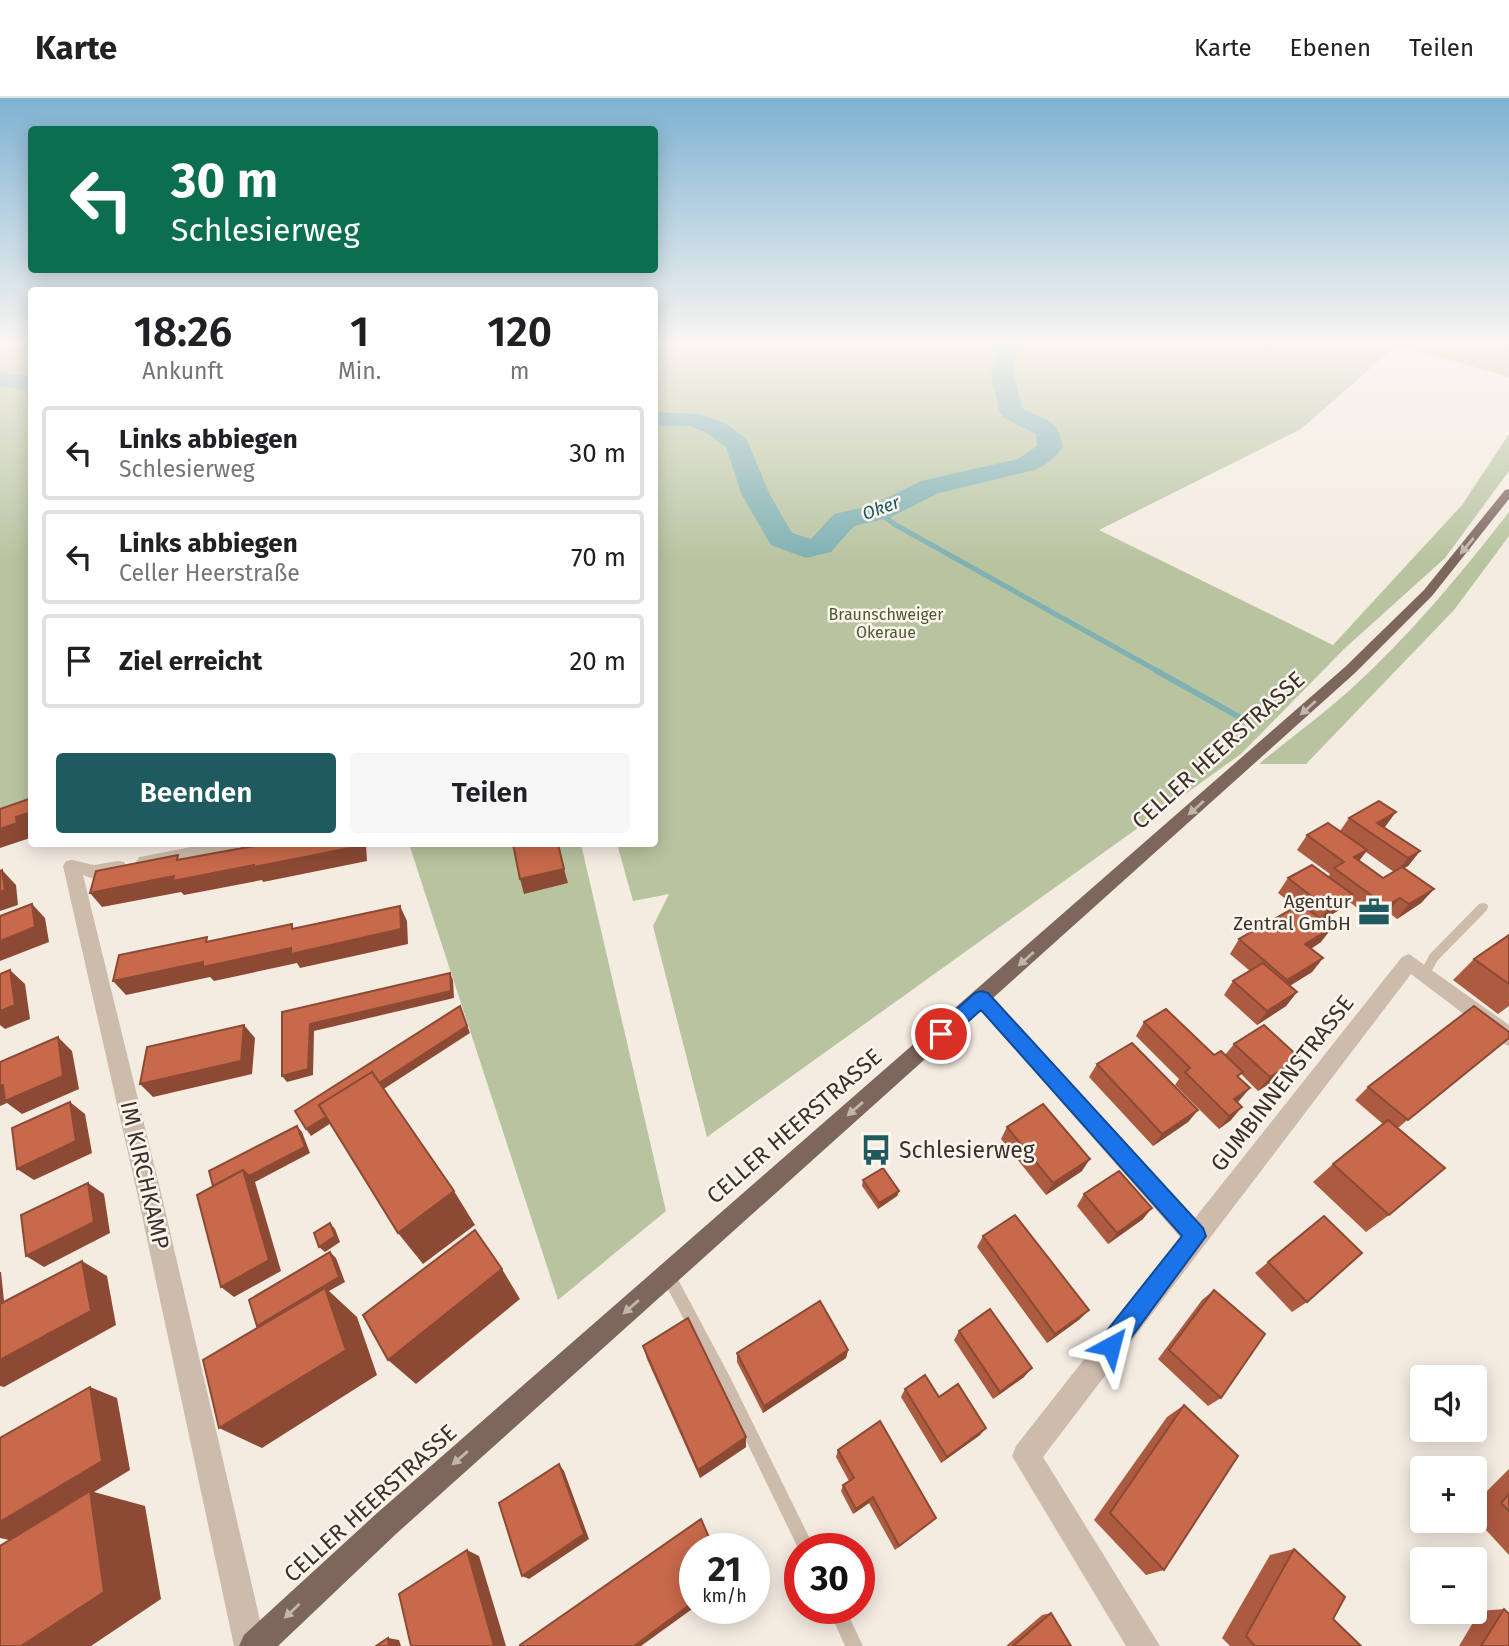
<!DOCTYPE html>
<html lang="de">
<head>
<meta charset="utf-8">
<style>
  body { margin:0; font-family:"Fira Sans",sans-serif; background:#f6f6f6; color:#202124; height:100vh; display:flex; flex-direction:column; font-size:26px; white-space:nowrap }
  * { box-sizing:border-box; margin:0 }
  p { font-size:23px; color:#757577 }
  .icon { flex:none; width:38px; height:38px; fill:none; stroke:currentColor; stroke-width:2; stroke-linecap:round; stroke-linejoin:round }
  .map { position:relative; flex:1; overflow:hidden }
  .panel { position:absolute; left:28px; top:189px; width:630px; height:560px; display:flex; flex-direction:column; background:#fff; border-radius:7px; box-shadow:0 4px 18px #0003 }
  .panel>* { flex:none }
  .banner { position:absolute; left:28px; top:28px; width:630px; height:147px; border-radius:7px; box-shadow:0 4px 18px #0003; background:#0b6e4f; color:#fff; overflow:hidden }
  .buttons { position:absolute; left:1410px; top:1267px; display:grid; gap:14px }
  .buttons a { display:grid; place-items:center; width:77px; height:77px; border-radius:7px; background:#fff; box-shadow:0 4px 18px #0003; font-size:35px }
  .speed { position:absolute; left:679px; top:1435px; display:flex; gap:14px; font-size:35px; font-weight:700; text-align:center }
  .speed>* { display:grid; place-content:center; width:91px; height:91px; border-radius:50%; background:#fff; box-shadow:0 4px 18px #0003; line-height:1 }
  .speed small { font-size:18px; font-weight:400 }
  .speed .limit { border:10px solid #d22; background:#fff; color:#111 }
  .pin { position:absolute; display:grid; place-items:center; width:60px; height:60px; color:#fff; margin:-30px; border:4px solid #fff; border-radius:50%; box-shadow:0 2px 7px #0007 }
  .me { position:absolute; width:77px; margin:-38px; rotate:38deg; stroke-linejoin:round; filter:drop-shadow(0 0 5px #0008) }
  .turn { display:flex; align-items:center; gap:24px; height:147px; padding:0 28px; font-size:32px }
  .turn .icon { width:91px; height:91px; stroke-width:2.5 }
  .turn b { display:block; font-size:49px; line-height:60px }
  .eta { display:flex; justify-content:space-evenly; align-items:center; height:119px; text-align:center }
  .eta b { font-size:42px; font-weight:600; line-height:49px }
  .primary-button { display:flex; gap:14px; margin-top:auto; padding:14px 28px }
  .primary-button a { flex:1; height:80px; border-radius:7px; background:#1f5a5e; color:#fff; font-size:28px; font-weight:600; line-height:80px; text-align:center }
  .primary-button a+a { background:#f6f6f6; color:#202124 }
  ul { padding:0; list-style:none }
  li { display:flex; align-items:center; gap:21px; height:94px; margin:0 14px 10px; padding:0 14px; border:4px solid #e0e0e0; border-radius:7px }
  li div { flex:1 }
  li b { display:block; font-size:26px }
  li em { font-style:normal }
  header { display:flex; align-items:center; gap:42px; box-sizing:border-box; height:98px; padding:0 35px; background:#fff; border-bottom:2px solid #e0e0e0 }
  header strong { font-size:33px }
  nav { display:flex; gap:38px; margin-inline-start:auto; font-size:24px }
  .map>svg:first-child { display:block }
</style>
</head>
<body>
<header>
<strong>Karte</strong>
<nav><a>Karte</a><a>Ebenen</a><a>Teilen</a></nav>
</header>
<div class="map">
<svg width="1509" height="1548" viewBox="0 0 1509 1548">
  <rect width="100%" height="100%" fill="#f4ebe1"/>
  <g fill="#b8c4a0">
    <path d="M0 246H31V708L0 713Z"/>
    <path d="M655 246H1509V279L1397 247 1301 331 1099 432 1333 547 1462 407 1509 336V373L1445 460 1344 551 1241 656 707 1039 653 828 669 796 633 803 617 746H654Z"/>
    <path d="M1509 414V438L1454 512 1306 666H1259C1289 641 1322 617 1351 591 1410 537 1460 477 1509 414Z"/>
    <path d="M409 746H581L666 1113 558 1202Z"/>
  </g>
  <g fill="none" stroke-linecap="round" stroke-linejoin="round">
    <path stroke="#7fb0b2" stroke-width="5" d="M879 414 894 426 1161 575"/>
    <path stroke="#7fb0b2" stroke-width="6" d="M1157 573 1241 620"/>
    <g fill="#7fb0b2" fill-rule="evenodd">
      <path d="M997 246H1017L1013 276 1023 311C1047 323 1058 320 1063 349 1055 360 1047 366 1035 372L939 395 889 420 854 428 831 454 806 460 771 447 742 397 726 349 705 334 689 328H654V314L699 316 723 324 746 340 770 397 792 435 811 441 834 416 870 408 921 383 1018 361 1037 348 1036 336 1004 320 1000 315 991 276Z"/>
      <path d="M0 274 32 279V293L0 288Z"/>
    </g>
    <g fill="#cdbbac" fill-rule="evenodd">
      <path d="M1483 805 1487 806 1488 809 1487 812 1438 862 1428 879 1424 880 1420 879 1419 876 1430 856 1479 806Z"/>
      <path d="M668 1170 673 1172 730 1279 815 1451H800V1454L720 1289 663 1182 661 1177 663 1172Z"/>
      <path d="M828 1510H845L863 1548H845Z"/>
    </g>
    <g fill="#cdbbac" fill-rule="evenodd">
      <path d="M206 746H243L234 752 145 770 139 769 136 764 139 759 145 758Z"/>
      <path d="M72 762 94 767 118 763 124 764 127 769 124 774 94 781 83 777 162 1099 266 1548H234L138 1099 63 768 66 763Z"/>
      <path d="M1409 856 1509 927V948L1502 945 1411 876 1043 1359 1160 1548H1126L1012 1358 1016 1348 1180 1139 971 901 974 895 981 893 988 895 1195 1120 1402 859Z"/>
    </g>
    <path fill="#7d675c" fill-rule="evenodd" d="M1509 391V401L1432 498 1355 575 396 1436 278 1548H239L244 1537 376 1416 1345 569 1424 492 1505 392Z"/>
  </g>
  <g fill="#ac5a40" fill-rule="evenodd">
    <path d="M1349 720 1384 729 1420 753 1408 768 1404 770 1434 791 1421 805 1397 821 1388 814 1374 823 1347 802 1341 811 1322 822 1321 844 1311 851 1323 860 1312 874 1289 888 1297 894 1286 908 1257 927 1224 897 1233 883 1250 873 1230 856 1239 841 1296 809 1278 795 1288 780 1328 779 1330 776 1297 752 1307 737 1340 733ZM1366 754 1394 774 1383 780 1359 763Z"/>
    <path d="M1509 837V908L1498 916 1453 882 1474 861Z"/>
    <path d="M1144 924 1214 957H1225L1234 946 1300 960 1289 973 1258 993 1241 976 1238 979 1239 1003 1237 1005 1231 1022 1219 1031 1175 987 1179 981 1136 938Z"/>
    <path d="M1509 934 1398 1030 1389 1117 1366 1134 1313 1084 1333 1066 1383 1026 1355 1002 1368 989Z"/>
    <path d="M1097 966 1198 1012 1188 1024 1153 1048 1089 979Z"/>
    <path d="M1007 1029 1082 1073 1046 1097 1001 1041Z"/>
    <path d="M863 1082 899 1093 897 1098 878 1111 862 1088Z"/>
    <path d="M1084 1096 1143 1121 1108 1146 1077 1108Z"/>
    <path d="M1324 1118 1307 1204 1292 1214 1255 1175Z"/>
    <path d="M983 1138 1080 1221 1047 1245 977 1149Z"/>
    <path d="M1214 1192 1221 1300 1208 1308 1158 1261 1202 1202Z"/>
    <path d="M959 1233 1024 1279 993 1301 954 1242Z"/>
    <path d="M643 1248 746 1339V1349L700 1380 647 1261Z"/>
    <path d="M848 1252 846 1260 763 1315 737 1264V1255Z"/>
    <path d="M905 1291 939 1299 980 1337 941 1365 901 1299Z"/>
    <path d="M1184 1307 1164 1472 1146 1477 1094 1422 1167 1319Z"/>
    <path d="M838 1352 936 1420 895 1452 869 1405 853 1416 841 1393 843 1387 849 1383 836 1359Z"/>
    <path d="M1509 1371V1457L1475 1420V1405Z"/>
    <path d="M1294 1451 1333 1521 1361 1548H1230L1222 1540 1270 1457Z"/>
    <path d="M1504 1511 1509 1548H1459L1480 1513Z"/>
    <path d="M1051 1515 1071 1548H1006L1042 1517Z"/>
  </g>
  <g fill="#8c4a34">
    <path d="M32 714V733L29 734 30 740 0 750V731L16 719Z"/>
    <path d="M1396 714 1385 729 1373 736 1377 725Z"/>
    <path d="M360 746H366L367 763 263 784 262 782 184 797 181 794 102 809 90 795 174 778Z"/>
    <path d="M1367 752 1356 767 1354 759Z"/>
    <path d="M1420 753 1408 768 1396 775 1408 760Z"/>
    <path d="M564 771 568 785 524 796 520 781Z"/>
    <path d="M2 772 16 787 18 807 0 813V794Z"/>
    <path d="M1434 791 1421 805 1397 821 1409 806Z"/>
    <path d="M1352 796 1341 811 1317 825 1328 811Z"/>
    <path d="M1400 800 1388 814 1374 823 1386 808Z"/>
    <path d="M32 806 45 820 49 844 0 863V843Z"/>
    <path d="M400 808 407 823 408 846 300 870 297 865 214 883 210 879 126 897 113 883Z"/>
    <path d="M1332 830 1321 844 1295 860 1305 846Z"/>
    <path d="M1323 860 1312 874 1277 896 1287 882Z"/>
    <path d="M10 872 25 886 30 921 5 931 0 927V913Z"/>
    <path d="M450 875 453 882 454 900 314 933 313 977 287 984 282 978 310 926Z"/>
    <path d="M1297 894 1286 908 1257 927 1267 913Z"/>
    <path d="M460 908 470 935 311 1038 306 1031Z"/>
    <path d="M244 927 255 940 252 976 153 999 140 986Z"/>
    <path d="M58 939 72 953 79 991 22 1016 7 1005 0 1008V988Z"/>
    <path d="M1300 960 1289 973 1258 993 1270 979Z"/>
    <path d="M1250 990 1239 1003 1223 1014 1234 1001Z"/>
    <path d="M70 1004 85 1016 92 1055 34 1082 17 1071Z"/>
    <path d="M1242 1009 1231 1022 1219 1031 1229 1018Z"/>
    <path d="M1198 1012 1188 1024 1153 1048 1162 1036Z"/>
    <path d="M297 1028 302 1034 310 1055 255 1084 281 1173 234 1199 221 1189 243 1072Z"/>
    <path d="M1090 1061 1082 1073 1046 1097 1053 1085Z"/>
    <path d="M88 1085 104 1096 110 1135 44 1169 26 1158Z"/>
    <path d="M454 1093 475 1127 423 1166 398 1135Z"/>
    <path d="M899 1093 897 1098 878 1111 879 1105Z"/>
    <path d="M1152 1110 1143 1121 1108 1146 1117 1135Z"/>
    <path d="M330 1125 335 1131 340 1144 325 1154 319 1149Z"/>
    <path d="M330 1154 336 1160 345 1184 329 1193 357 1219 377 1277 262 1350 219 1330 263 1233 257 1228Z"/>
    <path d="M82 1163 107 1178 116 1227 4 1289 0 1288V1262Z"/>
    <path d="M502 1171 520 1201 416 1286 388 1262Z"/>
    <path d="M0 1174H1L4 1203 0 1205Z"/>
    <path d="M1089 1212 1080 1221 1047 1245 1055 1236Z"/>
    <path d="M848 1252 846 1260 763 1315 764 1308Z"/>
    <path d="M1032 1270 1024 1279 993 1301 1000 1294Z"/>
    <path d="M90 1289 117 1300 130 1372 94 1394 145 1408 161 1501 91 1548H21L14 1443 0 1440V1424Z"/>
    <path d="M986 1330 980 1337 941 1365 947 1359Z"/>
    <path d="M746 1339V1349L700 1380 698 1372Z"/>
    <path d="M559 1366 564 1373 589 1441 529 1481 522 1478Z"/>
    <path d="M873 1399 869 1405 853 1416 856 1411Z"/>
    <path d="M467 1452 479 1458 506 1548H494Z"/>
    <path d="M695 1503V1509L641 1548H634Z"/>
    <path d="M388 1540 399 1542 401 1548H389Z"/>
  </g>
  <g fill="#c8694b" stroke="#8c4a34" stroke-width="2">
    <path d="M32 700V714L16 719 17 725 0 731V711Z"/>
    <path d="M1379 703 1396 714 1377 725 1420 753 1408 760 1349 720Z"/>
    <path d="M1328 725 1367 752 1354 759 1383 780 1402 769 1434 791 1409 806 1400 800 1386 808 1334 770 1344 764 1307 737Z"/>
    <path d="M265 746H360V748L254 769V767L173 783 174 778 90 795 96 773 178 757 177 762Z"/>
    <path d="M513 746H558L564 771 520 781Z"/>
    <path d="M1312 767 1352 796 1328 811 1288 780Z"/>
    <path d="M2 772 5 792 0 794V773Z"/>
    <path d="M32 806 35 829 0 843V818Z"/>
    <path d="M1301 806 1332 830 1305 846 1323 860 1287 882 1239 841Z"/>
    <path d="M400 808 401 831 291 856V850L203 869V864L113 883 119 857 207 839 206 844 292 826V831Z"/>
    <path d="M1509 837V886L1474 861Z"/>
    <path d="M1263 865 1297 894 1267 913 1233 883Z"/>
    <path d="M10 872 15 907 0 913V876Z"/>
    <path d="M450 875 451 893 310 926 308 971 282 978V914Z"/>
    <path d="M460 908 467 928 379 985 372 974 319 1007 326 1019 306 1031 295 1013Z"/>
    <path d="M1474 908 1509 934V940L1408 1022 1368 989Z"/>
    <path d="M1166 911 1214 957 1221 953 1243 974 1237 978 1250 990 1234 1001 1242 1009 1229 1018 1185 974 1190 970 1144 924Z"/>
    <path d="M244 927 241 963 140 986 147 949Z"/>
    <path d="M1264 927 1300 960 1270 979 1234 946Z"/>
    <path d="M58 939 63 978 5 1003 3 987 0 988V964Z"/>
    <path d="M1132 945 1198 1012 1162 1036 1097 966Z"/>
    <path d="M372 974 454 1093 398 1135 319 1007Z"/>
    <path d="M70 1004 76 1043 17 1071 12 1030Z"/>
    <path d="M1043 1006 1090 1061 1053 1085 1007 1029Z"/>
    <path d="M1388 1022 1445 1070 1389 1117 1333 1066Z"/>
    <path d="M297 1028 305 1049 249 1078 243 1072 213 1088 209 1073Z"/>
    <path d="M883 1070 899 1093 879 1105 863 1082Z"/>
    <path d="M243 1072 269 1162 221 1189 197 1097Z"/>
    <path d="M1119 1073 1152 1110 1117 1135 1084 1096Z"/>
    <path d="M88 1085 94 1124 26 1158 21 1117Z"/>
    <path d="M1015 1117 1089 1212 1055 1236 983 1138Z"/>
    <path d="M1324 1118 1362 1155 1307 1204 1268 1164Z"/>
    <path d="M330 1125 335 1138 319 1149 314 1135Z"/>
    <path d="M475 1132 502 1171 388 1262 363 1217Z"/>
    <path d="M330 1154 339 1179 257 1228 249 1202Z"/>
    <path d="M82 1163 91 1213 0 1262V1206Z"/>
    <path d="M325 1190 346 1252 219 1330 203 1262Z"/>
    <path d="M1214 1192 1265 1236 1221 1300 1169 1252Z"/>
    <path d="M820 1203 848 1252 764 1308 737 1255Z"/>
    <path d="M990 1211 1032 1270 1000 1294 959 1233Z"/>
    <path d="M688 1220 746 1339 698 1372 643 1248Z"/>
    <path d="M925 1277 939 1299 958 1286 986 1330 947 1359 905 1291Z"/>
    <path d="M90 1289 102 1363 0 1424V1340Z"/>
    <path d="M1184 1307 1238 1358 1164 1472 1110 1415Z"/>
    <path d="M880 1323 936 1420 899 1448 873 1399 856 1411 843 1387 854 1380 838 1352Z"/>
    <path d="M559 1366 584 1436 522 1478 499 1405Z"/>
    <path d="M90 1393 104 1494 21 1548H0V1448Z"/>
    <path d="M1509 1396V1413L1501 1405Z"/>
    <path d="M701 1421 714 1451H695V1503L634 1548H520V1547Z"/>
    <path d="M1294 1451 1345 1499 1333 1521 1361 1548H1255L1246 1538Z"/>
    <path d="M467 1452 494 1548H411L399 1496Z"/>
    <path d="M1504 1511 1509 1516V1548H1481Z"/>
    <path d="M1051 1515 1071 1548H1013Z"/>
    <path d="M388 1540 389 1548H376Z"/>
  </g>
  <defs><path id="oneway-solid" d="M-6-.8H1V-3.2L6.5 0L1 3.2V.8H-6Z" transform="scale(1.75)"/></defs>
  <g fill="#c2b5ac">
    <use href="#oneway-solid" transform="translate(1467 448) rotate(130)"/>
    <use href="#oneway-solid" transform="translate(1308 610) rotate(138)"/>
    <use href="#oneway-solid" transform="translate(1196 710) rotate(138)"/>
    <use href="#oneway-solid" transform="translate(1026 861) rotate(138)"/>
    <use href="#oneway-solid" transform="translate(855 1011) rotate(139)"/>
    <use href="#oneway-solid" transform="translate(631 1209) rotate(139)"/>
    <use href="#oneway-solid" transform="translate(460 1360) rotate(139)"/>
    <use href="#oneway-solid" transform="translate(292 1513) rotate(137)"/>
  </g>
  <linearGradient id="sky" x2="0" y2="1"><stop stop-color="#7eb2d2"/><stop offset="0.53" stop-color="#faf6f2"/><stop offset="1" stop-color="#faf6f2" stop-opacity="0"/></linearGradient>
  <rect width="1509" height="463" fill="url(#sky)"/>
  <path fill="#1a73e8" stroke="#114b97" stroke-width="2" d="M981 893 988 895 1203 1130 1206 1138 1119 1256 1111 1260 1102 1256 1099 1248 1102 1239 1182 1138 981 912 947 942 941 944 934 942 931 936 934 931 975 895Z"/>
  <defs>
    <symbol id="office-bare" viewBox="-9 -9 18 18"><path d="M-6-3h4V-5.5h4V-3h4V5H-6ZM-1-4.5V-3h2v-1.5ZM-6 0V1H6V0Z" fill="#1f5a5e" stroke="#fbf5ee" stroke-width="2.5" paint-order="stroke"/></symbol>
    <symbol id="bus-bare" viewBox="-9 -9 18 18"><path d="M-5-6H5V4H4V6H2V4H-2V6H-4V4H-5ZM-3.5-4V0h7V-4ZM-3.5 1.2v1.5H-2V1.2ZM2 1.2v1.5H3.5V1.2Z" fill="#1f5a5e" stroke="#fbf5ee" stroke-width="2.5" paint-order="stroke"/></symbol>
  </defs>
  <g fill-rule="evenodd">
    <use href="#office-bare" x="1352" y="792" width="44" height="44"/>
    <use href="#bus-bare" x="854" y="1030" width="44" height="44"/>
  </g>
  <g text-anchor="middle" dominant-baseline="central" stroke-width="5" stroke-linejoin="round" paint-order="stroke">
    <g font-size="16" fill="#4a5a2e" stroke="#fbf5ee">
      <text x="886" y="516">Braunschweiger<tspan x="886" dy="18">Okeraue</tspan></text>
    </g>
    <g font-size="18" font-style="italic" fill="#1f5a5e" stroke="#fbf5ee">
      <text transform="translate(881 410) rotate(-20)">Oker</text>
    </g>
    <g font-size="19" fill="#3b302b" stroke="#fbf5ee" text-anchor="end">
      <text x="1351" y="803">Agentur<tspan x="1351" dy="22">Zentral GmbH</tspan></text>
    </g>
    <g font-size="23" fill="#3b302b" stroke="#fbf5ee">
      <text transform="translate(1218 652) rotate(-42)">CELLER HEERSTRASSE</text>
      <text transform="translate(1282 985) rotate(-52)">GUMBINNENSTRASSE</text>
      <text transform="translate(794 1028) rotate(-41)">CELLER HEERSTRASSE</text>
      <text transform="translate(145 1077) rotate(77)">IM KIRCHKAMP</text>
      <text transform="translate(370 1405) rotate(-42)">CELLER HEERSTRASSE</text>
    </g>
    <g font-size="23" fill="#3b302b" stroke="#fbf5ee" text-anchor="start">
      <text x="899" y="1052">Schlesierweg</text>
    </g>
  </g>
</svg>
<div class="buttons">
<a><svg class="icon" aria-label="sound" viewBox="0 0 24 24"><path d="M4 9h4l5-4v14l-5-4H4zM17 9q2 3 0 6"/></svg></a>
<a>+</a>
<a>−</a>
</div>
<div class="speed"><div>21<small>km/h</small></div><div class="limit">30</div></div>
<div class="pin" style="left:941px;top:936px;background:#d93025"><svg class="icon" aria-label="arrive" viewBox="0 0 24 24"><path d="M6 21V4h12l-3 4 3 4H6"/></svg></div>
<svg class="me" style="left:1111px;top:1248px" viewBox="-20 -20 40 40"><path d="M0-17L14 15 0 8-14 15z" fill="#1a73e8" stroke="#fff" stroke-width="4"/></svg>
<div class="banner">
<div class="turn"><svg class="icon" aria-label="left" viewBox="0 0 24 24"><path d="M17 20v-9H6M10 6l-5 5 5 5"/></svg><div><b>30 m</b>Schlesierweg</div></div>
</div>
<section class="panel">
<div class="eta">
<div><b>18:26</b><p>Ankunft</p></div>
<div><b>1</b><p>Min.</p></div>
<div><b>120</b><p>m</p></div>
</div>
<ul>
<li><svg class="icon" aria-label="left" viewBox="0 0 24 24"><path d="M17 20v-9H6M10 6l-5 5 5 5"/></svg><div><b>Links abbiegen</b><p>Schlesierweg</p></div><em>30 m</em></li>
<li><svg class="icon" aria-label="left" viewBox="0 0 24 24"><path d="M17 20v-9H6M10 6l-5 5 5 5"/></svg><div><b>Links abbiegen</b><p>Celler Heerstraße</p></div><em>70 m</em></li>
<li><svg class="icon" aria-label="arrive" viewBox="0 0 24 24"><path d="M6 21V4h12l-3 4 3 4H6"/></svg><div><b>Ziel erreicht</b></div><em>20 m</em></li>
</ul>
<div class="primary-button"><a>Beenden</a><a>Teilen</a></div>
</section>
</div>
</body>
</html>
